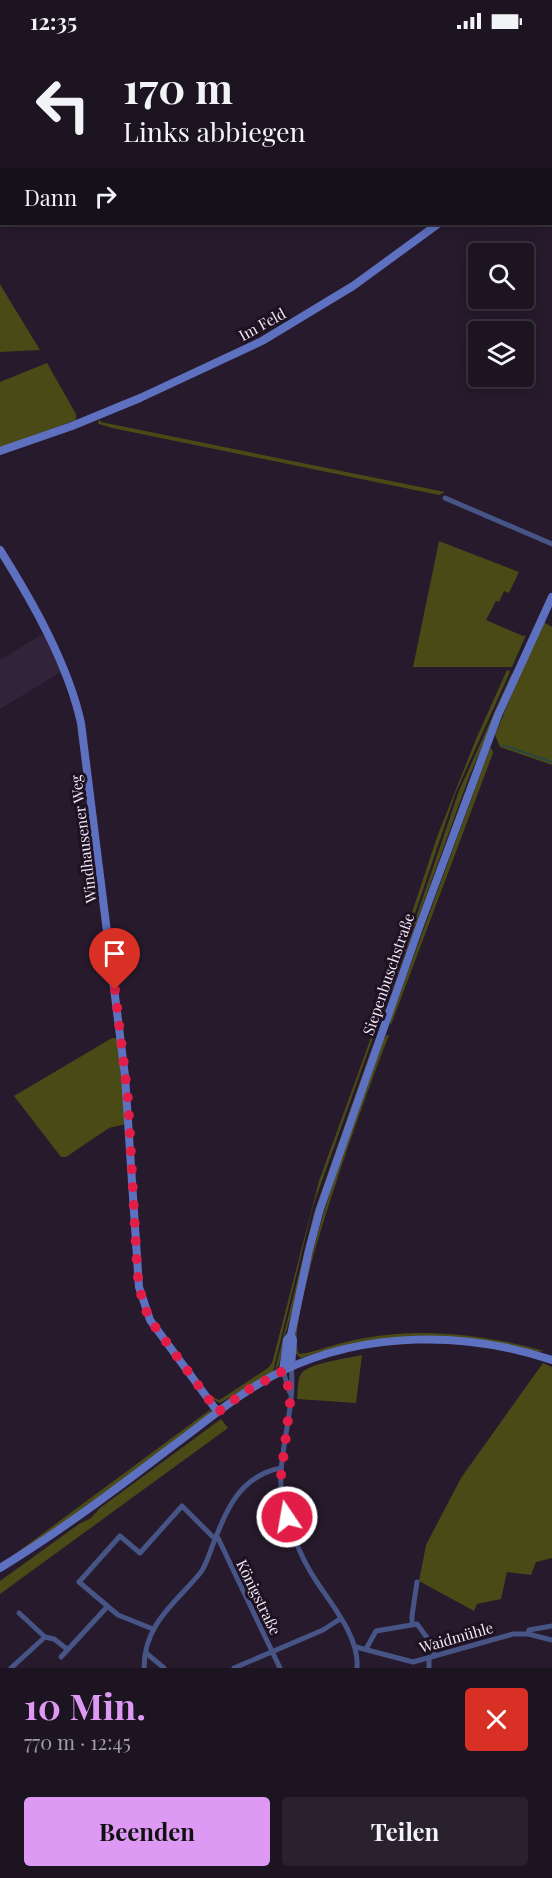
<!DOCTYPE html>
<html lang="de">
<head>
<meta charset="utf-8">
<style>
  body { margin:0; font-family:"Playfair Display",serif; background:#29212e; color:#f1f3f6; height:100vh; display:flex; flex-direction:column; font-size:22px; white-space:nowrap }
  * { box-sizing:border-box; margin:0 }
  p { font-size:20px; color:#a09ea5 }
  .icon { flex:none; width:33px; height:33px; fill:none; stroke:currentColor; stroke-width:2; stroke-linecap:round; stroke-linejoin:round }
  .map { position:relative; height:1626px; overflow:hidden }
  .sheet { display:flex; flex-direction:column; background:#1c1421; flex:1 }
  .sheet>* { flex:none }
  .guide { position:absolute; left:0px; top:0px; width:552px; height:183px; box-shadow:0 3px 15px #0003,0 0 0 2px #3a333f; background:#1c1421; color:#f1f3f6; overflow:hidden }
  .fabs { position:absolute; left:468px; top:201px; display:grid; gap:12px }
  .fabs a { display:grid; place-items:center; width:66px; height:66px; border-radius:6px; background:#1c1421; box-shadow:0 3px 15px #0003,0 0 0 2px #3a333f; font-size:30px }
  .pin { position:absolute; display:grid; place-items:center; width:51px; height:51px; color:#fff; margin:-62px -26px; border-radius:50% 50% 50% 0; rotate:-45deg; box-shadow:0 0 6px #0007 }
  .pin .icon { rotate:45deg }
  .me { position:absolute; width:66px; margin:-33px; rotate:348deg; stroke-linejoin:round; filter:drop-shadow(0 0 4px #0008) }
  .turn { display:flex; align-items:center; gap:21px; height:126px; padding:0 24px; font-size:27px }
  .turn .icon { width:78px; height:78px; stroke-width:2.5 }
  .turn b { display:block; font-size:42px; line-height:51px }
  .then { display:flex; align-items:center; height:57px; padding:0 24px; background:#0003; gap:12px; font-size:22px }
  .round { display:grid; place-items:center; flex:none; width:63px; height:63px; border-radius:6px; background:#29212e }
  .overview { display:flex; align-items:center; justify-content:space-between; height:102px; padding:0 24px }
  h1 { font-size:36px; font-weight:700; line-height:45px; color:#dd99f3 }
  .button { display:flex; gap:12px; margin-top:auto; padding:12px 24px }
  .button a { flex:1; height:69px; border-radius:6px; background:#dd99f3; color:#111; font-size:24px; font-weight:700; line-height:69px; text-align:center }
  .button a+a { background:#29212e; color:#f1f3f6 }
  .status { display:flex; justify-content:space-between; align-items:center; height:42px; padding:0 30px; background:#1c1421; direction:ltr }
  .status svg { height:16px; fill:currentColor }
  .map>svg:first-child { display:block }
</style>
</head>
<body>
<div class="status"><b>12:35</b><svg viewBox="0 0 49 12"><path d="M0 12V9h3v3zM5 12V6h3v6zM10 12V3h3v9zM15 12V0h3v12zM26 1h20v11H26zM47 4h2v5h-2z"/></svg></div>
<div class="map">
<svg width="552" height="1626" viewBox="0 0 552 1626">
  <rect width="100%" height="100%" fill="#261a2c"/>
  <path fill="#32223a" d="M44 591 61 630 0 667V618Z"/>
  <g fill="#494a16">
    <path d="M0 242 4 249 40 308 0 310Z"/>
    <path d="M47 321 76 372V378L0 406V340Z"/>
    <path d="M99 377 101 380 445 450 439 453 112 386 99 382 98 381Z"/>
    <path d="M439 499 519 530 509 551 504 549 499 560 496 559 486 578 523 594 526 593 512 625H413Z"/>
    <path d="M542 579 552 585V723L500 705 495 693Z"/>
    <path d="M507 628 510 629 509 632 456 750 377 984V976L437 795 476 697Z"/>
    <path d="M512 631 513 633 469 735 379 984 459 749Z"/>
    <path d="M490 706 492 707 493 711 391 983 390 979Z"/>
    <path d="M373 990 374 993 313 1164 273 1330 220 1361 212 1357 211 1354 219 1358 224 1355 268 1326 272 1321 319 1139Z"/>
    <path d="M387 993H389C372 1037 281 1280 299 1312L307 1311C326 1306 345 1299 365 1296 424 1285 487 1293 544 1309L536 1310 464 1296 319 1310 301 1316 295 1311C294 1282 302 1253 309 1225 328 1147 357 1072 384 997Z"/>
    <path d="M376 994 348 1081 283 1300 279 1323 275 1328 314 1171Z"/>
    <path d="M112 996H117L126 1082 109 1086 66 1115H61L14 1054Z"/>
    <path d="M362 1313 356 1361 297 1357C298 1350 297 1338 301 1332 308 1321 349 1316 362 1313Z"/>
    <path d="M543 1321 552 1325V1516L536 1520 531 1533 507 1530 501 1557 477 1562 474 1569 419 1539 426 1503 461 1436Z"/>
    <path d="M211 1367 210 1371 200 1380 67 1478 0 1523Z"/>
    <path d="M221 1377 228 1386 0 1552V1539L79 1482 91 1476 100 1466Z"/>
  </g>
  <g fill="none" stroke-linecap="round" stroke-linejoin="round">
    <path stroke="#1e4553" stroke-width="1.5" d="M503 703 552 720"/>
    <g stroke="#475486" stroke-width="5">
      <path d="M445 456 552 502"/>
      <path d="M291 1325C297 1373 271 1422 285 1470 292 1491 299 1511 310 1529 326 1557 360 1592 357 1626"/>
      <path d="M283 1329 290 1351"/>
      <path d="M216 1495 218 1496 280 1626"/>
      <path d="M19 1571 45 1595 54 1597 67 1607"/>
      <path d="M412 1583V1574L417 1540"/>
      <path d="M153 1587 118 1573 79 1540 120 1494 140 1511 182 1464 215 1497"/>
      <path d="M528 1592 529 1588 552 1584"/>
      <path d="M356 1605 413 1620 513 1592H528L552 1598"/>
      <path d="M366 1607 376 1589 417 1582 428 1597 435 1614"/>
      <path d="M146 1611 164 1626"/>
      <path d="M61 1615 107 1565"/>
      <path d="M11 1626 45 1595"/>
      <path d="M144 1626C144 1581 176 1561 201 1530 206 1523 209 1513 212 1505 226 1469 239 1434 281 1426"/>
      <path d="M234 1626 323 1588 340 1577"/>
      <path d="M429 1626V1616"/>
    </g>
    <g stroke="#5e71c1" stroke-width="8">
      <path d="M550 97 552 96"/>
      <path d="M0 409 72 384 140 356 262 299 353 244 438 182"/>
      <path d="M0 508C32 559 68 622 81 681L125 1034 139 1245 150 1278 217 1369"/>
      <path d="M291 1293 293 1298 291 1325"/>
      <path d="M283 1329 287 1298 291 1293 309 1208 320 1167 420 883 498 673 552 555"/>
      <path d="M0 1526C59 1490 115 1448 170 1406 207 1379 241 1349 282 1329 366 1289 465 1289 552 1318"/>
    </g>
  </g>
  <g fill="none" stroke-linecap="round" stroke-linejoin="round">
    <path stroke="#e11d48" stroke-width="10" stroke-dasharray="0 18" d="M115 948 128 1057 137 1224C138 1243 142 1260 150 1278L218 1370 246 1349 283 1329 291 1353 281 1434V1448L287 1475"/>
  </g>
  <g text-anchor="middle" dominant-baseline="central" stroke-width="6" stroke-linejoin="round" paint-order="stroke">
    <g font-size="15" fill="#f0e8f4" stroke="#1d1122">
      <text transform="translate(262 282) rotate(-29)">Im Feld</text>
      <text transform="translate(83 797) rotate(-97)">Windhausener Weg</text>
      <text transform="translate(388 932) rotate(-71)">Siepenbuschstraße</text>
      <text transform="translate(259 1555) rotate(64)">Königstraße</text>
      <text transform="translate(456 1595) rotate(-16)">Waidmühle</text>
    </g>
  </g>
</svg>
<div class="fabs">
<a><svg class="icon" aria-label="search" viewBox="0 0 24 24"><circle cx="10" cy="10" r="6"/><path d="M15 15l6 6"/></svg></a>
<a><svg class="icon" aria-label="layers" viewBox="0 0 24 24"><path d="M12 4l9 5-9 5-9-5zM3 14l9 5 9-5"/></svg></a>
</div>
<div class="pin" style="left:115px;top:948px;background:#d93025"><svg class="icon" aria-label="arrive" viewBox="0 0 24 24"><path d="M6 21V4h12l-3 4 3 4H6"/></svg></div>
<svg class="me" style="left:287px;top:1475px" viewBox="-20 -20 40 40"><circle r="17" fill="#e11d48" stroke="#fff" stroke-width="3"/><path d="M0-11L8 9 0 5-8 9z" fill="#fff"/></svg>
<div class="guide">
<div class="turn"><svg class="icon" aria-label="left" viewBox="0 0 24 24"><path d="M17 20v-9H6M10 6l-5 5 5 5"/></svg><div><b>170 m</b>Links abbiegen</div></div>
<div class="then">Dann<svg class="icon" aria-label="right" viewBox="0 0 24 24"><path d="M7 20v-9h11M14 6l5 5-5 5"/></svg></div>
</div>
</div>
<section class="sheet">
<div class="overview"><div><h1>10 Min.</h1><p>770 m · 12:45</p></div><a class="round" style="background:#d93025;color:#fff"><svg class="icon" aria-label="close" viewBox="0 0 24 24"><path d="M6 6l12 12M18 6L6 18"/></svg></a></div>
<div class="button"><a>Beenden</a><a>Teilen</a></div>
</section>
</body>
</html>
